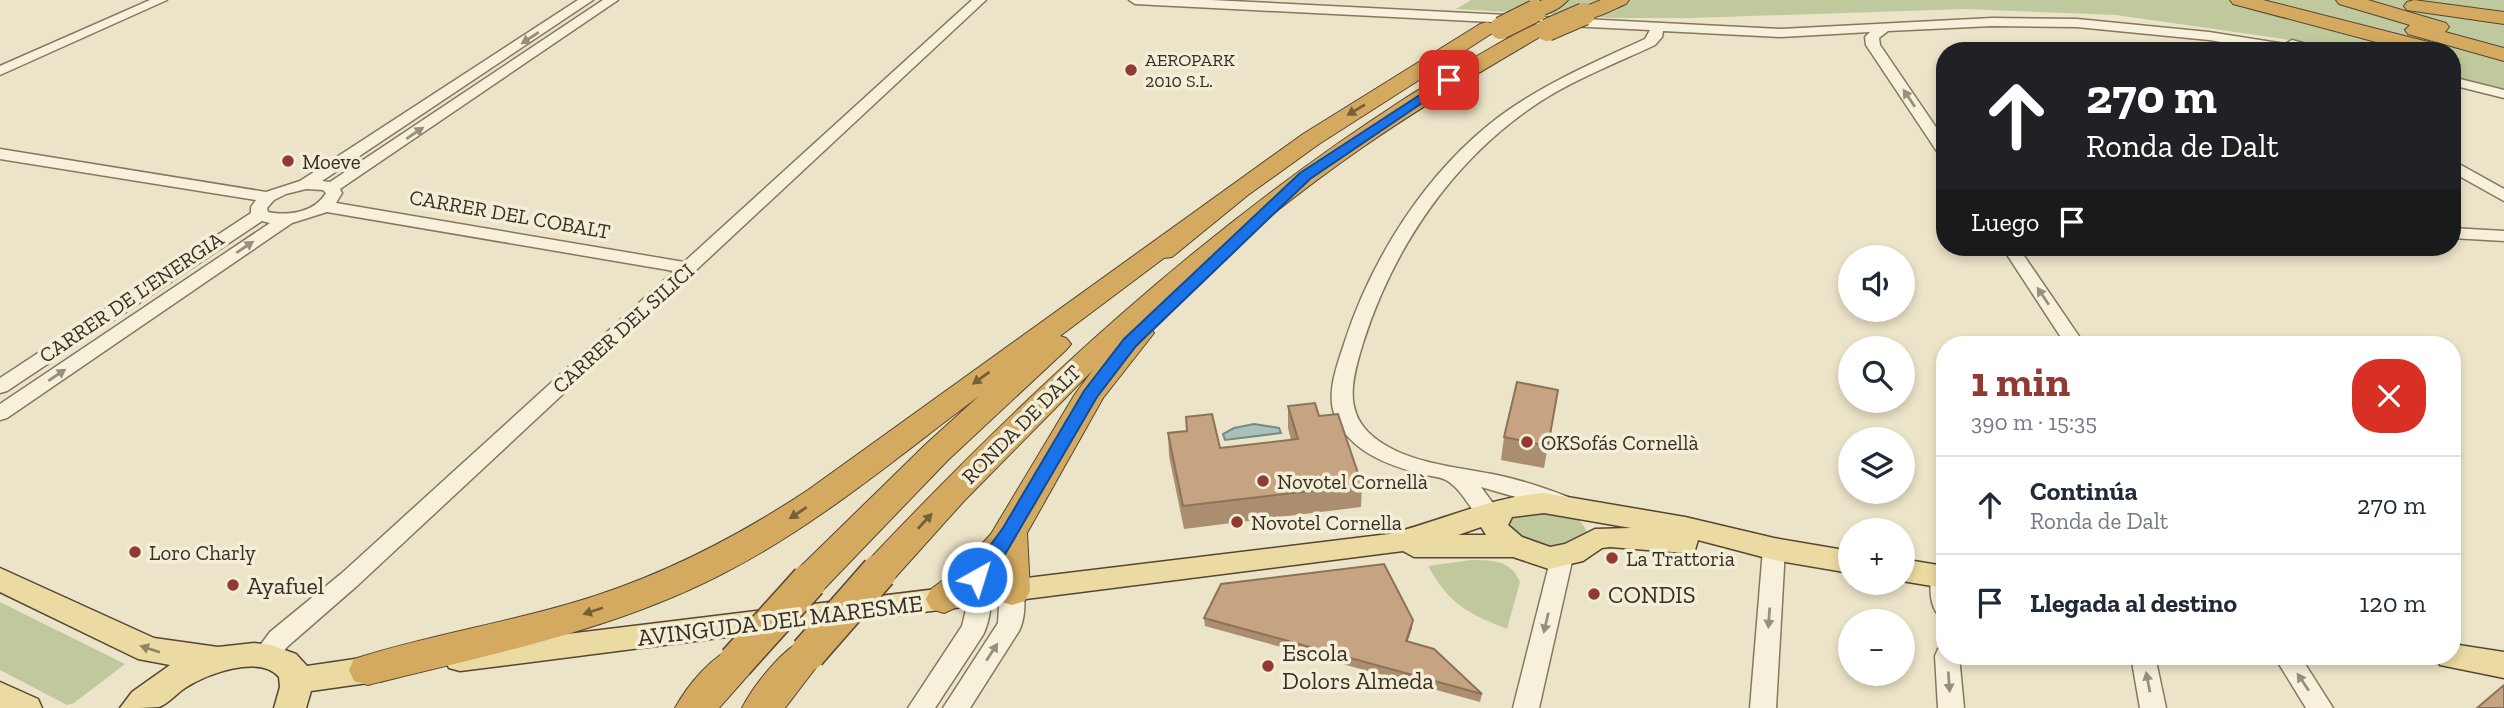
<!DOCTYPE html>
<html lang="es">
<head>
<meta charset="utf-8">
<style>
  body { margin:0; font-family:"Zilla Slab",serif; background:#f6f6f7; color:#1f2937; height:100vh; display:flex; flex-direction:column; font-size:26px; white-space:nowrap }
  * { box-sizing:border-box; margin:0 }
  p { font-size:23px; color:#747a83 }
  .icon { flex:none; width:38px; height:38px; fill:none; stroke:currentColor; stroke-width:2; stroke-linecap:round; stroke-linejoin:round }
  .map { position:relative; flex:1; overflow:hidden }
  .details { position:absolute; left:1936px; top:336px; width:525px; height:329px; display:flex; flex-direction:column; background:#fff; border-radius:28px; box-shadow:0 4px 10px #0003 }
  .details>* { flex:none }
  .hud { position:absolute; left:1936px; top:42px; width:525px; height:214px; border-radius:28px; box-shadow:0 4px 10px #0003; background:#202124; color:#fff; overflow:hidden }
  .tools { position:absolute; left:1838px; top:245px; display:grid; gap:14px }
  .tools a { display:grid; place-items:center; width:77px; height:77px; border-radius:50%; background:#fff; box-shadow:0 4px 10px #0003; font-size:35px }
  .pin { position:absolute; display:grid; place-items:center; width:60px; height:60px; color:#fff; margin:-30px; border-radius:14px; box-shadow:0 4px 10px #0006 }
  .me { position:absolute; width:77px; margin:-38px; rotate:39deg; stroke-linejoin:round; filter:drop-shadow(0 0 5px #0008) }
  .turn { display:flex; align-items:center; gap:24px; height:147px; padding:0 35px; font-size:32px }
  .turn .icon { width:91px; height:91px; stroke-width:2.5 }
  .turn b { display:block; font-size:49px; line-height:60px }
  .then { display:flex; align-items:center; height:66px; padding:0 35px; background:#0003; gap:14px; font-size:26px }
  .round { display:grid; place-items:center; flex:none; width:74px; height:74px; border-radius:28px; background:#f6f6f7 }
  .headline { display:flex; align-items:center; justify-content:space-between; height:119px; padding:0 35px }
  h1 { font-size:42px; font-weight:700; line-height:52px; color:#913a33 }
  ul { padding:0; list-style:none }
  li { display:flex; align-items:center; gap:21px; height:98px; padding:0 35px; border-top:2px solid #e0e1e3 }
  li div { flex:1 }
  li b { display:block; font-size:26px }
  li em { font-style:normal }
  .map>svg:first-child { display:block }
</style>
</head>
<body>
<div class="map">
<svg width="2504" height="708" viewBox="0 0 2504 708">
  <rect width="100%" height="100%" fill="#ece4c8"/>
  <g fill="#c0c99d">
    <path d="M1471 0H2504V91L2452 78V51H2335L2284 39 2116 15 1965 9 1692 18H1614L1456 9Z"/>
    <path d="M1552 512C1568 516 1582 516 1587 533 1552 551 1540 552 1507 528L1508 522 1518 514Z"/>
    <path d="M1471 560C1492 560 1511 560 1520 582L1507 629C1467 613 1450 605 1428 566Z"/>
    <path d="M0 602 125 664 74 703 67 705 0 670Z"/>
  </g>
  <path fill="#a9c0bb" stroke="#708e89" stroke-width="2" d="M1254 424 1279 428 1281 433 1225 440 1223 434 1234 428Z"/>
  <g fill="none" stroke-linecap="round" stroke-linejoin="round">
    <defs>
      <g id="minor">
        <path d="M150 0H167L0 75V66Z"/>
        <path d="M578 0H593L322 181 330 182 603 0H618L340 189 342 193 336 203 684 262 972 0H986L358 585 288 646 274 662 265 665 256 662 253 655 270 632 342 573 674 271 327 212 292 223 7 418 0 420V404L270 223 262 221 7 391 0 393V378L251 213V207L256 200 0 159V149L266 192 300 181ZM306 189 323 190 326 193C314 213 288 216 268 212L267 208 274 200 286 194Z"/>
        <path d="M1129 0H1211L1781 29 1992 18 2077 19 2209 32 2285 44 2292 40 2332 51H2275L2209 40 2077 27 1992 26 1888 31 1879 38 1880 45 1944 139V155L1938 153 1866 45 1865 37 1870 32 1781 37 1663 31 1662 37 1655 45C1617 63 1577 78 1541 101 1455 157 1394 245 1363 343 1354 373 1343 407 1368 432 1401 464 1455 466 1497 475 1521 480 1545 488 1568 497L1571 502 1568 507 1560 510 1481 487 1506 521 1503 527C1498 528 1492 530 1488 527 1473 517 1465 491 1446 480 1440 477 1431 476 1425 475 1391 466 1350 453 1335 416 1326 393 1337 366 1344 344 1372 257 1426 172 1500 116 1545 83 1595 62 1645 39L1650 30 1135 4Z"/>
        <path d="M2452 77 2504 90V98L2452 85Z"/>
        <path d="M2452 160 2504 189V201L2452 172Z"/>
        <path d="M2452 228 2504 231V241L2452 238Z"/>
        <path d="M2002 247H2018L2085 345H2066Z"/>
        <path d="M1774 541 1782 543 1785 549 1776 708H1750L1763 549 1766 543Z"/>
        <path d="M1562 549 1570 551 1573 557 1539 708H1513L1551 557 1554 551Z"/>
        <path d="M1942 568 1944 569V615L1936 612C1930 602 1928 582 1934 571Z"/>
        <path d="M1012 582 1020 585C1027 596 1025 619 1019 631L970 708H943L998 623 1000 591 1004 585Z"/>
        <path d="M979 586 987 589C994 600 989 623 983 635L935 708H908L962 626 971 589Z"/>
        <path d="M1944 647V656H1959L1964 708H1938L1935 656 1938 649Z"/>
        <path d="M2131 656H2155L2166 708H2140Z"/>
        <path d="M2274 656H2300L2333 708H2306Z"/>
      </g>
      <g id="major">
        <path d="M1544 493 1685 517 1774 538 1850 551V573L1774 560 1698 540 1695 550 1685 553 1610 547 1602 548 1583 561 1549 569 1513 557H1414L1403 551 460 671 449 668 444 659 449 650 460 647 1389 534C1441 521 1491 497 1544 493ZM1544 513 1631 528 1595 529 1565 544 1550 547 1522 537 1508 525 1512 517ZM1481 527 1486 535H1458Z"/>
        <path d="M1902 559 1944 566V588L1902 581Z"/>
        <path d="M0 568 154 638 218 647 254 643 271 645 296 654 307 666 382 655 393 659 398 668 393 677 382 681 311 691 306 708H274L280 687 279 677C259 654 207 674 185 688 177 693 168 704 159 707 149 708 130 708 120 708L132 692 170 665 138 659 0 592Z"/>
        <path d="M2452 644 2504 652V678L2440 665 2435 656H2452Z"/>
        <path d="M0 682 38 699 42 708H0Z"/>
      </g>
      <g id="highway">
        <path d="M1542 0H1568C1559 10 1541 19 1528 15L1525 11Z"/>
        <path d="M1601 0H1629L1626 4C1611 10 1593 22 1577 18L1574 14 1577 10Z"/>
        <path d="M2230 0H2263L2444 46 2446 51H2410L2233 4Z"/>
        <path d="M2336 0H2368L2446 23 2449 27 2445 32 2504 48V61L2408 34 2405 30 2410 25 2339 4Z"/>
        <path d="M2414 0 2504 12V24L2407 10 2404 6 2407 2Z"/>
        <path d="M1487 22 1494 24 1497 28 1494 32 1319 144 1248 195 1172 257 1164 258 1060 336 1066 338 1071 344 1066 350 948 460 822 591 809 594 796 591 791 581 796 571 926 444 979 396C896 458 815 527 722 574 612 631 487 655 368 685L354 681 349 670 354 659C425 636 501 624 572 603 658 578 734 539 808 490L1303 134 1480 24Z"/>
        <path d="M1538 24 1545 26 1548 30 1545 34C1483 70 1422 106 1363 147 1285 201 1212 262 1142 325L1149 327 1154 333 1103 398 1027 533 1030 591 1025 601 1012 605 999 601 994 591V580L968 602 944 613 931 609 926 599 931 589 960 568 991 534 1075 394 1093 370 964 501 892 581 879 585 866 581 861 572 866 563C1030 389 1203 229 1404 99 1434 80 1465 63 1496 45 1509 38 1523 28 1538 24Z"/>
        <path d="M808 638 821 642 827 653 785 708H742C753 686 785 645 808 638Z"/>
        <path d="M736 647 750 651 755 662 750 673 719 708H675C687 686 712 655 736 647Z"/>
      </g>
    </defs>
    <use href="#minor" stroke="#86775e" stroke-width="3"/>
    <use href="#major" stroke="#554532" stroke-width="3"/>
    <use href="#highway" stroke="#554532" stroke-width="2"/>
    <use href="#minor" fill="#f7f1db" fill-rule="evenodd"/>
    <use href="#major" fill="#ebdba3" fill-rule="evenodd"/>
    <use href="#highway" fill="#d4aa60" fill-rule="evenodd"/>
    <defs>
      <g id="highway-bridge-far1">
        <path d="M1501 28 1535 11"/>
        <path d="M1547 30 1584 14"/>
      </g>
      <g id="highway-bridge">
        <path d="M808 653 879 572"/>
        <path d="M736 662 809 581"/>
      </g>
    </defs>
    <use href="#highway-bridge-far1" stroke="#554532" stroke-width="24" stroke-linecap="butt"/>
    <use href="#highway-bridge" stroke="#554532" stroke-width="38" stroke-linecap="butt"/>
    <use href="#highway-bridge-far1" stroke="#d4aa60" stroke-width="22"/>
    <use href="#highway-bridge" stroke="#d4aa60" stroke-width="35"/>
  </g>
  <g fill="#ab8d6f">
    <path d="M1558 390 1544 468 1501 460 1504 437Z"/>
    <path d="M1288 406 1319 416 1362 485 1361 507 1184 529 1169 456 1168 433 1220 448 1291 440 1288 428Z"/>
    <path d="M1204 618 1412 628 1407 642 1482 694 1480 702 1205 626Z"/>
  </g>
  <path fill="#8b735a" d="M1413 620 1412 628 1405 649 1406 641Z"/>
  <g fill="#c7a481" stroke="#8b735a" stroke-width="2">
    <path d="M1517 382 1558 390 1548 446 1504 437Z"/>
    <path d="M1315 403 1319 416 1338 414 1362 485 1183 506 1168 433 1187 431 1186 417 1212 414 1220 448 1298 439 1288 406Z"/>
    <path d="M1384 564 1413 620 1406 641 1434 649 1482 694 1204 618 1221 584Z"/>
    <path d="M2504 685V708H2477Z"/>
  </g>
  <defs><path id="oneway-solid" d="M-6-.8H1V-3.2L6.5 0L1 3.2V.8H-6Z" transform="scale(1.75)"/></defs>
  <g fill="#98907e">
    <use href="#oneway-solid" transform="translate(530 38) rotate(147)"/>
    <use href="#oneway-solid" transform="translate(1909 98) rotate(-124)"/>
    <use href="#oneway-solid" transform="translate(415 133) rotate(-34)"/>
    <use href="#oneway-solid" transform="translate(245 247) rotate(-34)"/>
    <use href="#oneway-solid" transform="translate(2043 296) rotate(-124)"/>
    <use href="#oneway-solid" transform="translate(57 375) rotate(-34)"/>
    <use href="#oneway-solid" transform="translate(1769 618) rotate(94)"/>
    <use href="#oneway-solid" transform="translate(1546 623) rotate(103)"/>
    <use href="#oneway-solid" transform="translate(992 652) rotate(-57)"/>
    <use href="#oneway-solid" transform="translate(1949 682) rotate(86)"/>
    <use href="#oneway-solid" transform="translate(2148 682) rotate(-101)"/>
    <use href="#oneway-solid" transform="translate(2303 682) rotate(-124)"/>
  </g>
  <g fill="#76603a">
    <use href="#oneway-solid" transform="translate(1356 110) rotate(149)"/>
    <use href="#oneway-solid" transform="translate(981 378) rotate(144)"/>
    <use href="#oneway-solid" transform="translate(798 513) rotate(146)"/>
    <use href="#oneway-solid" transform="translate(925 521) rotate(-47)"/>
    <use href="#oneway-solid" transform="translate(593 611) rotate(162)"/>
  </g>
  <use fill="#928462" href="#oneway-solid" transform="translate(150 649) rotate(-162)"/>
  <path fill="#1a73e8" stroke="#114b97" stroke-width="2" d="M1449 76 1455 80 1453 82 1310 179 1136 346 1097 397 1000 563C991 573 985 587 970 582L967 577 1003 528 1084 391 1124 339 1300 173Z"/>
  <g fill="#913a33" stroke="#f3eed7" stroke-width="2.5">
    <circle cx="1131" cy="70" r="7"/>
    <circle cx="288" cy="161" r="7"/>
    <circle cx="1527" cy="442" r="7"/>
    <circle cx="1263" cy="481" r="7"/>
    <circle cx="1237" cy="522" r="7"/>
    <circle cx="135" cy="552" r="7"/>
    <circle cx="1612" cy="558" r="7"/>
    <circle cx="233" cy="585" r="7"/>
    <circle cx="1594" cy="594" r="7"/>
    <circle cx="1268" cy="666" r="7"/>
  </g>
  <g text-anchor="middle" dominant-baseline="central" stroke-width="7" stroke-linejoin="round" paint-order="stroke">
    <g font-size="18" fill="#382e21" stroke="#f3eed7" text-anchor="start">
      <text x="1145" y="60">AEROPARK<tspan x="1145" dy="21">2010 S.L.</tspan></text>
    </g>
    <g font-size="21" fill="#382e21" stroke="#f3eed7" text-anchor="start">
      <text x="302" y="161">Moeve</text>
      <text x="1541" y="442">OKSofás Cornellà</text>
      <text x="1277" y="481">Novotel Cornellà</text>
      <text x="1251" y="522">Novotel Cornella</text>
      <text x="149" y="552">Loro Charly</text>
      <text x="1626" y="558">La Trattoria</text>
    </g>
    <g font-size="21" fill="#382e21" stroke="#f3eed7">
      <text transform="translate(510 214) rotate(10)">CARRER DEL COBALT</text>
      <text transform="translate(131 297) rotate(-34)">CARRER DE L'ENERGIA</text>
      <text transform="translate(623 328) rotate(-42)">CARRER DEL SILICI</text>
      <text transform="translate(1021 424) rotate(-45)">RONDA DE DALT</text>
    </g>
    <g font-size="24" fill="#382e21" stroke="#f3eed7" text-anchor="start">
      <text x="247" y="585">Ayafuel</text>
      <text x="1608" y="594">CONDIS</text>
      <text x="1282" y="652">Escola<tspan x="1282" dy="28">Dolors Almeda</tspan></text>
    </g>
    <g font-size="24" fill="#382e21" stroke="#f3eed7">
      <text transform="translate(780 620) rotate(-7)">AVINGUDA DEL MARESME</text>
    </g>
  </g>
</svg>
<div class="tools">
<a><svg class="icon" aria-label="sound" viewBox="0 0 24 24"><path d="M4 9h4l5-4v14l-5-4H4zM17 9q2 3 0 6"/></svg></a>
<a><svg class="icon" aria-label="search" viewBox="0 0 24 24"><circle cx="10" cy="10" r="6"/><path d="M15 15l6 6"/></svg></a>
<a><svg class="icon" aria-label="layers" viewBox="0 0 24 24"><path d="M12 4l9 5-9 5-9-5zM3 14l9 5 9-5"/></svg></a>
<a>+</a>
<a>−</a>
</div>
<div class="pin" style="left:1449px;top:80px;background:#d93025"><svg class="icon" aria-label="arrive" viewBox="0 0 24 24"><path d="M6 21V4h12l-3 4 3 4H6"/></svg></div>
<svg class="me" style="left:977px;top:577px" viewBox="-20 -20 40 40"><circle r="17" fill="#1a73e8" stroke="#fff" stroke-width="3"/><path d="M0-11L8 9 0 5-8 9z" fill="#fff"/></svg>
<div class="hud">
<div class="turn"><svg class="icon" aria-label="ahead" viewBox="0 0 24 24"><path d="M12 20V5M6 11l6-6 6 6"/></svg><div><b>270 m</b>Ronda de Dalt</div></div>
<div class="then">Luego<svg class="icon" aria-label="arrive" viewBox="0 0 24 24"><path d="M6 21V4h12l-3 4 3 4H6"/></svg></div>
</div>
<section class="details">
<div class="headline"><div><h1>1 min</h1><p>390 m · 15:35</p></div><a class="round" style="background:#d93025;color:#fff"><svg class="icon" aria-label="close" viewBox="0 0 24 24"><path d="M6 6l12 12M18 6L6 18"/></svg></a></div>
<ul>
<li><svg class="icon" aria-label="ahead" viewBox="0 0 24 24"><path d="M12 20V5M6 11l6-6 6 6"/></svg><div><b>Continúa</b><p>Ronda de Dalt</p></div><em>270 m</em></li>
<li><svg class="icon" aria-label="arrive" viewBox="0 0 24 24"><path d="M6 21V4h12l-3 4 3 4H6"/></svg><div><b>Llegada al destino</b></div><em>120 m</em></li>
</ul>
</section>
</div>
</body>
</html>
